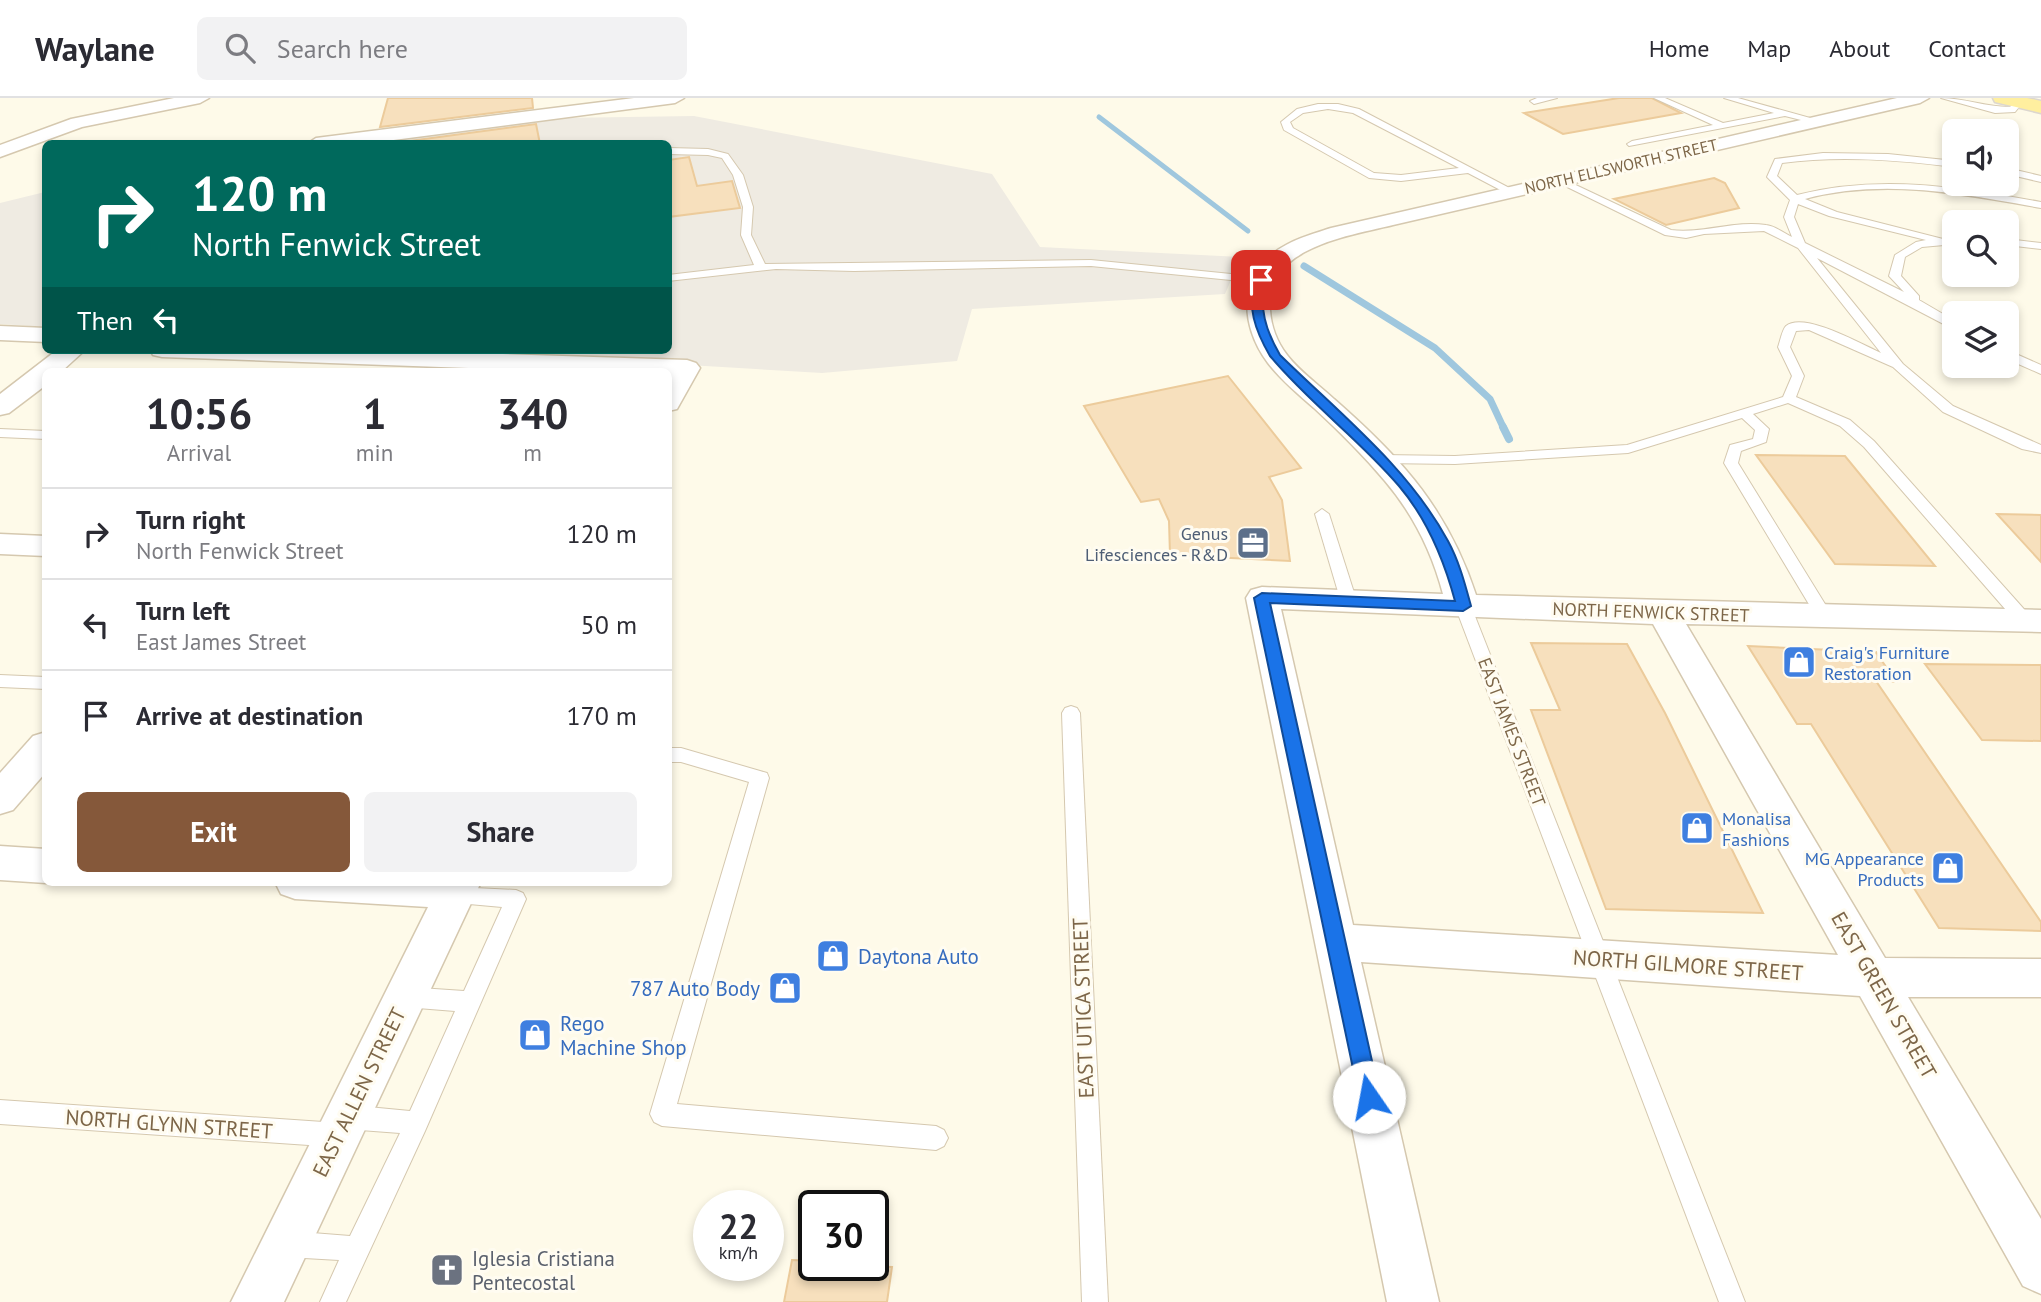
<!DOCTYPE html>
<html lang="en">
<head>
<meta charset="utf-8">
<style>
  body { margin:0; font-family:"PT Sans",sans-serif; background:#f2f2f3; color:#2b2b33; height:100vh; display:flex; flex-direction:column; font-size:26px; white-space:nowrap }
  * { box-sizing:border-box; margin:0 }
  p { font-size:23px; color:#7c7c81 }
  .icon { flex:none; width:38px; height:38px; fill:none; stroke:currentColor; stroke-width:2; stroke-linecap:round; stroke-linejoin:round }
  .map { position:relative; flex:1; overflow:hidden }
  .drawer { position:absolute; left:42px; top:270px; width:630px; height:518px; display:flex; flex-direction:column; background:#fff; border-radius:10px; box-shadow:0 4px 10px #0003 }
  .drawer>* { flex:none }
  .guide { position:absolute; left:42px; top:42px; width:630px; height:214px; border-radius:10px; box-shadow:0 4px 10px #0003; background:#00695c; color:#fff; overflow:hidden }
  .fabs { position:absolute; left:1942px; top:21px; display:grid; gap:14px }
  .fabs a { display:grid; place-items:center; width:77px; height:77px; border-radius:10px; background:#fff; box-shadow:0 4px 10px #0003; font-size:35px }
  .speed { position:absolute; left:693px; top:1092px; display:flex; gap:14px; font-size:35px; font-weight:700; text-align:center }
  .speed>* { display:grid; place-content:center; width:91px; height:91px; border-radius:50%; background:#fff; box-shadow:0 4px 10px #0003; line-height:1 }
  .speed small { font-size:18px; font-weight:400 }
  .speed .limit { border:4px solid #111; border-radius:10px; background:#fff; color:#111 }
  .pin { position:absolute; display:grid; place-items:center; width:60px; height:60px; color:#fff; margin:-30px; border-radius:14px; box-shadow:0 4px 10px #0006 }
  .me { position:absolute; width:77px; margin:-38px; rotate:348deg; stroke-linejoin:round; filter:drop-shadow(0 0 5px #0008) }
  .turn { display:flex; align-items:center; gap:24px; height:147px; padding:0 35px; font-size:32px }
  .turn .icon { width:91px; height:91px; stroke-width:2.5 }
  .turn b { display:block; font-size:49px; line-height:60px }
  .then { display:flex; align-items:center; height:66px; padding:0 35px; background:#0003; gap:14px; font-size:26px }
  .eta { display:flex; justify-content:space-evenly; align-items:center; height:119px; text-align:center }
  .eta b { font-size:42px; font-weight:600; line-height:49px }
  .button { display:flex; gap:14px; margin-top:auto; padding:14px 35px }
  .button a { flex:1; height:80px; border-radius:10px; background:#85583a; color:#fff; font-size:28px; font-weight:600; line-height:80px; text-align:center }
  .button a+a { background:#f2f2f3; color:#2b2b33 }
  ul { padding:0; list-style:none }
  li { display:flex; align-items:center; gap:21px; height:91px; padding:0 35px; border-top:2px solid #e1e1e2 }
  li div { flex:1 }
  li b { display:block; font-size:26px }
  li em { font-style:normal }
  header { display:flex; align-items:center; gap:42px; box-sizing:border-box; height:98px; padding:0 35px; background:#fff; border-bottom:2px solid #e1e1e2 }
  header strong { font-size:33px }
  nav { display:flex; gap:38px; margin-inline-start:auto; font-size:24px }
  .search { width:490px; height:63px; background:#f2f2f3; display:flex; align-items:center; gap:18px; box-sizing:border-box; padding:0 24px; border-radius:10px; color:#7c7c81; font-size:26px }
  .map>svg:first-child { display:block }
</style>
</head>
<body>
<header>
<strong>Waylane</strong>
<div class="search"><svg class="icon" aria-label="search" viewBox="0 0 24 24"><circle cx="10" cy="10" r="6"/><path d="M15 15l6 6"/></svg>Search here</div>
<nav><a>Home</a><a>Map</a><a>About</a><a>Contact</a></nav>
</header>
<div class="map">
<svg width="2041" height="1204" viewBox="0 0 2041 1204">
  <rect width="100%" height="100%" fill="#fefae9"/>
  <g fill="#efebe2">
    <path d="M694 18 992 76 1040 149 1241 159 1225 196 972 211 957 263 822 275 436 252H668V46H349L560 20Z"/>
    <path d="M45 94V229L0 226V105Z"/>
  </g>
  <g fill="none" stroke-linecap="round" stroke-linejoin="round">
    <path stroke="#9fc7de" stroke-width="5" d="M1099 19 1248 133"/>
    <path stroke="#9fc7de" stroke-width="7" d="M1304 168 1435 250 1490 301 1504 331"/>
    <path stroke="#9fc7de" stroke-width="8" d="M1503 329 1509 341"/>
  </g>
  <g fill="#f7e0bd" stroke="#eccb9b" stroke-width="2">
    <path d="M388 0H532L533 10 380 29Z"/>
    <path d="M1619 0H1652L1681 15 1563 36 1524 15Z"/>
    <path d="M536 26 540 46H387Z"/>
    <path d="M689 59 697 88 732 83 740 110 668 119V62Z"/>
    <path d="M1714 80 1725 85 1739 110 1666 127 1614 101Z"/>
    <path d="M1228 278 1301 370 1269 379 1282 402 1290 463 1170 457 1169 423 1159 401 1141 404 1084 308Z"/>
    <path d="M1756 357 1845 358 1935 468 1835 466Z"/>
    <path d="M1997 416 2041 417V464Z"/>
    <path d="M1531 545 1627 546 1665 615 1763 815 1606 811 1531 612H1560Z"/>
    <path d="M1748 548 1876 554 1896 584 1876 583 2041 824V833L1939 830 1811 626H1797Z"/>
    <path d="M1925 566 2041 567V643L1982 642Z"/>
    <path d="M792 1162 814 1163V1167L892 1169 887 1204H784Z"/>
  </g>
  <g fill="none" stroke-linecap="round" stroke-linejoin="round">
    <defs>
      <g id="service">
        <path d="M1557 0 1534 6 1530 3 1537 0Z"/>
        <path d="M1654 0H1665L1723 25 1774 15 1724 0H1738L1821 23 1817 26 1785 18 1629 48 1627 46 1632 43 1713 27Z"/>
        <path d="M1941 0C1964 0 1986 9 2010 9L2019 1 2023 4 2015 14 1995 15Z"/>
        <path d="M1318 6H1338L1359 11 1517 94 1508 96 1468 75 1401 83 1369 80 1284 32 1281 24 1297 11ZM1328 11 1353 15 1459 70 1401 77 1374 75 1293 30 1290 24 1303 15Z"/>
        <path d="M668 50 708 51 728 56 743 77 753 109 751 137 765 166 1091 162 1261 179 1267 182 1261 185 1091 168 854 173 776 171 668 183V177L754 167 741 137 743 109 733 77 722 60 708 57 668 56Z"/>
        <path d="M1823 55 1888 56 1955 63V69C1897 62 1840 57 1782 65L1777 78 1797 97C1880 76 1958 89 2041 104V110C1962 96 1884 80 1805 101L1837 114 1943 141 1955 140V146L1922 149 1905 159 1901 178 1919 198V202L1955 223V232L1817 160 1903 266 1953 308 2041 347V355L2022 351 1943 314 1893 269 1809 232 1796 233 1790 249 1804 278 1796 299 1850 322 1874 343 2031 519 2033 523 2031 527H2019L1864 349 1840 328 1788 305 1753 316 1769 331 1766 344 1741 353 1738 365 1833 519 1825 525 1819 523 1724 365 1730 347 1753 341 1755 332 1742 320 1628 355 1455 366 1381 365 1374 361 1381 357 1455 358 1627 347 1783 299 1792 278 1778 249C1780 244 1782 232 1786 228 1804 213 1863 247 1881 255L1798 150 1764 133 1704 136 1686 140 1665 137 1555 83 1563 81 1671 132C1702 136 1735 122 1766 127 1775 128 1784 135 1792 139L1784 119 1790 102 1767 79 1775 61ZM1798 106 1829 118 1926 142 1916 144 1895 157 1889 178 1904 194 1805 145 1794 119Z"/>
        <path d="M2007 70 2041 78V84L2007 76Z"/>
        <path d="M2007 141 2041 145V151L2007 147Z"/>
        <path d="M2007 252 2041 267V276L2007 261Z"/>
        <path d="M0 331 46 333V341L0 339Z"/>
        <path d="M1322 411 1329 416 1357 504 1355 508H1343L1341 504 1315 416Z"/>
        <path d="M1463 503 1471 508 1745 1204H1719L1455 508Z"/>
        <path d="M0 577 46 579V591L0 589Z"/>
        <path d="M1071 608 1077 610 1080 615 1108 1204H1082L1062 615 1065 610Z"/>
        <path d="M668 650H681L760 673 767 675 769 680 677 1006 936 1028 944 1032 948 1040 944 1048 936 1052 662 1028 654 1024 650 1016 749 684 681 664H668Z"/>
        <path d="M454 789 516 792 523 795 526 801 425 1033 346 1204H320L339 1162 287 1159 278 1155 274 1146 278 1137 287 1133 350 1138 400 1035 347 1031 350 1037 346 1045 338 1049 0 1026V1002L338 1025 335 1019 339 1011 347 1007 410 1013 455 913 405 909 397 906 394 899 397 892 405 889 464 893 502 809 447 804 444 798 447 792Z"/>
      </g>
      <g id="minor">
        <path d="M174 0H209L200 5 82 29 0 59V47L71 21Z"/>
        <path d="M634 0H684L675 5 363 46H307L316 40Z"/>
        <path d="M1897 0H1929L1920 5 1393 127C1348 138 1263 150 1270 212 1271 228 1277 244 1287 257 1300 274 1318 286 1334 301 1359 323 1384 346 1406 372 1438 409 1461 451 1476 497L2041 512V534L1686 526 1885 860 2041 861V899H1908L2041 1121V1196L2023 1188 1860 898 1361 864 1439 1204H1387L1246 500 1251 492 1262 489 1443 496C1432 454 1413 416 1385 383 1363 357 1339 333 1314 310 1298 296 1281 282 1268 265 1238 225 1238 172 1286 147 1300 139 1316 135 1331 130ZM1281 511 1653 526 1838 857 1353 827Z"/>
        <path d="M0 228 46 230V244L0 242Z"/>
        <path d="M57 252H85L62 273H46V287L9 315 0 317V296Z"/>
        <path d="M150 252H380L687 262 696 265 700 270 677 311 668 313V273H555L162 259 153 257Z"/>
        <path d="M0 436 46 438V458L0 456Z"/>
        <path d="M46 634V674L13 712 0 716V675L33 638Z"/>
        <path d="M0 748 46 751V784H48L46 785 0 782Z"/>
        <path d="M275 784H481L284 1204H231L428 809 295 801 281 796Z"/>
      </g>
      <path id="primary" d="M1993 0H2027L2041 3V15L1995 4Z"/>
    </defs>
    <use href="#service" stroke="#d5c8af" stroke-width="2"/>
    <use href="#minor" stroke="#d5c8af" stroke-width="3"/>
    <use href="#primary" stroke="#ddd7cf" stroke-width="3"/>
    <use href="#service" fill="#fff" fill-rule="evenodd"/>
    <use href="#minor" fill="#fff" fill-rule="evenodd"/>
    <use href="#primary" fill="#ffef9f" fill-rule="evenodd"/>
  </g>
  <path fill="#1a73e8" stroke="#114b97" stroke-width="2" d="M1257 180 1266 182C1258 209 1266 233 1280 257 1339 315 1408 369 1448 443 1459 463 1465 486 1471 508L1463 513 1270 505 1380 999 1377 1006 1369 1009 1362 1006 1359 999 1254 500 1262 495 1455 503C1444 462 1427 421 1399 388 1360 342 1309 305 1270 258 1256 234 1245 207 1257 180Z"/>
  <defs>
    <symbol id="office-square" viewBox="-11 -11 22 22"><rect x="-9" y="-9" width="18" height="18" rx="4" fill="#5c6f8a" stroke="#fffcf1"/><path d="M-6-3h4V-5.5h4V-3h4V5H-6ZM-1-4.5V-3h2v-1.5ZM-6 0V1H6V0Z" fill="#fff"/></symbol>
    <symbol id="shop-square" viewBox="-11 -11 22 22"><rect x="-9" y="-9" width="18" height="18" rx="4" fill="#3f7fe0" stroke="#fffcf1"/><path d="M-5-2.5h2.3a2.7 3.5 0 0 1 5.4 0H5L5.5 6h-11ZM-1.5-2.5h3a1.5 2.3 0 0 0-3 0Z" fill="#fff"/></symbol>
    <symbol id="church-square" viewBox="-11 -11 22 22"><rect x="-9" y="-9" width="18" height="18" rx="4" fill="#6b7280" stroke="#fffcf1"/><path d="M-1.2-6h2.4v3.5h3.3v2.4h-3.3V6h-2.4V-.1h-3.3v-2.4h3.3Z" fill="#fff"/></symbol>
  </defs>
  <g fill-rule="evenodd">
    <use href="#office-square" x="1234" y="426" width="38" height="38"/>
    <use href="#shop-square" x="1780" y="545" width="38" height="38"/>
    <use href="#shop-square" x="1678" y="711" width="38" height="38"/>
    <use href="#shop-square" x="1929" y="751" width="38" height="38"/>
    <use href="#shop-square" x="814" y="839" width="38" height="38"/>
    <use href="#shop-square" x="766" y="871" width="38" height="38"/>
    <use href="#shop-square" x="516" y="918" width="38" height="38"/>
    <use href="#church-square" x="428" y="1153" width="38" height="38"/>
  </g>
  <g text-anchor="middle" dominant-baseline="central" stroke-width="6" stroke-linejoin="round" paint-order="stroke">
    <g font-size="16" fill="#7d6648" stroke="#fffcf1">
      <text transform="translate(1621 68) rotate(-13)">NORTH ELLSWORTH STREET</text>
    </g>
    <g font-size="18" fill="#4e5e75" stroke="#fffcf1" text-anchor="end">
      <text x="1228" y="435">Genus<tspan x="1228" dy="21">Lifesciences - R&amp;D</tspan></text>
    </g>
    <g font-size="18" fill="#7d6648" stroke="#fffcf1">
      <text transform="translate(1651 514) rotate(2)">NORTH FENWICK STREET</text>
      <text transform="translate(1512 634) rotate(69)">EAST JAMES STREET</text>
    </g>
    <g font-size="18" fill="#366cbe" stroke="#fffcf1" text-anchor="start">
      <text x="1824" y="554">Craig's Furniture<tspan x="1824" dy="21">Restoration</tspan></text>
      <text x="1722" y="720">Monalisa<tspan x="1722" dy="21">Fashions</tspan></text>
      <text x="1924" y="760" text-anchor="end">MG Appearance<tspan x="1924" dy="21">Products</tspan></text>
    </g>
    <g font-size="21" fill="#366cbe" stroke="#fffcf1" text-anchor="start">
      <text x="858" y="858">Daytona Auto</text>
      <text x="760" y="890" text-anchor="end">787 Auto Body</text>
      <text x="560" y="925">Rego<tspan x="560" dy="24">Machine Shop</tspan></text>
    </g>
    <g font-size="21" fill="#7d6648" stroke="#fffcf1">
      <text transform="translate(1688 867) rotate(4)">NORTH GILMORE STREET</text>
      <text transform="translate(1884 897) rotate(60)">EAST GREEN STREET</text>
      <text transform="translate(1083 910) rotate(-92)">EAST UTICA STREET</text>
      <text transform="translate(359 994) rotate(-64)">EAST ALLEN STREET</text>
      <text transform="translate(169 1026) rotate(4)">NORTH GLYNN STREET</text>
    </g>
    <g font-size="21" fill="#5b616d" stroke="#fffcf1" text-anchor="start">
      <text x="472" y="1160">Iglesia Cristiana<tspan x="472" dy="24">Pentecostal</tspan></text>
    </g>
  </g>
</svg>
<div class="fabs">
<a><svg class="icon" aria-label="sound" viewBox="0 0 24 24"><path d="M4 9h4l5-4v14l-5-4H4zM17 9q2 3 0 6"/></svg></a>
<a><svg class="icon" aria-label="search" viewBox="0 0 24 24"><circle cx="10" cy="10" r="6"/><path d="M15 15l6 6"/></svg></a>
<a><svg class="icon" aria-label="layers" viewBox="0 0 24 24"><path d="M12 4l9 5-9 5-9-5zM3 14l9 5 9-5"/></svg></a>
</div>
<div class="speed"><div>22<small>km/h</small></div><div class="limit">30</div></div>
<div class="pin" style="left:1261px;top:182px;background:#d93025"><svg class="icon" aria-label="arrive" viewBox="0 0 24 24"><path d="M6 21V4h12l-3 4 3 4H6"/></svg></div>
<svg class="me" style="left:1369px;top:999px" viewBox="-20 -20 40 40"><circle r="19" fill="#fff"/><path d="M0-13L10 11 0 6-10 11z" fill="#1a73e8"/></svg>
<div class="guide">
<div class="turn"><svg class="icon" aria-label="right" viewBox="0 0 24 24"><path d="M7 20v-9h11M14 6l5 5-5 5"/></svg><div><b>120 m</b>North Fenwick Street</div></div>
<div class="then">Then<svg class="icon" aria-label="left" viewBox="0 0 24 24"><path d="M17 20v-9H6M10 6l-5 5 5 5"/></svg></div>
</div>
<section class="drawer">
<div class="eta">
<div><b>10:56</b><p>Arrival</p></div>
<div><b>1</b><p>min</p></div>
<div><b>340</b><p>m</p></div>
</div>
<ul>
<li><svg class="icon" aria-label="right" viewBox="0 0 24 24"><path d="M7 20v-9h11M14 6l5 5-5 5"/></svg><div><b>Turn right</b><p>North Fenwick Street</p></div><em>120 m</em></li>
<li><svg class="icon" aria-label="left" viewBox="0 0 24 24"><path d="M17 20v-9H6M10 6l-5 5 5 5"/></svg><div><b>Turn left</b><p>East James Street</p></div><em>50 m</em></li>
<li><svg class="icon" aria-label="arrive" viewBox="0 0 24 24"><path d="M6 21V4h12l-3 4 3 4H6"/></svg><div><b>Arrive at destination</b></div><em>170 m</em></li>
</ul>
<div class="button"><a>Exit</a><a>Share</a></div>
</section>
</div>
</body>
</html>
